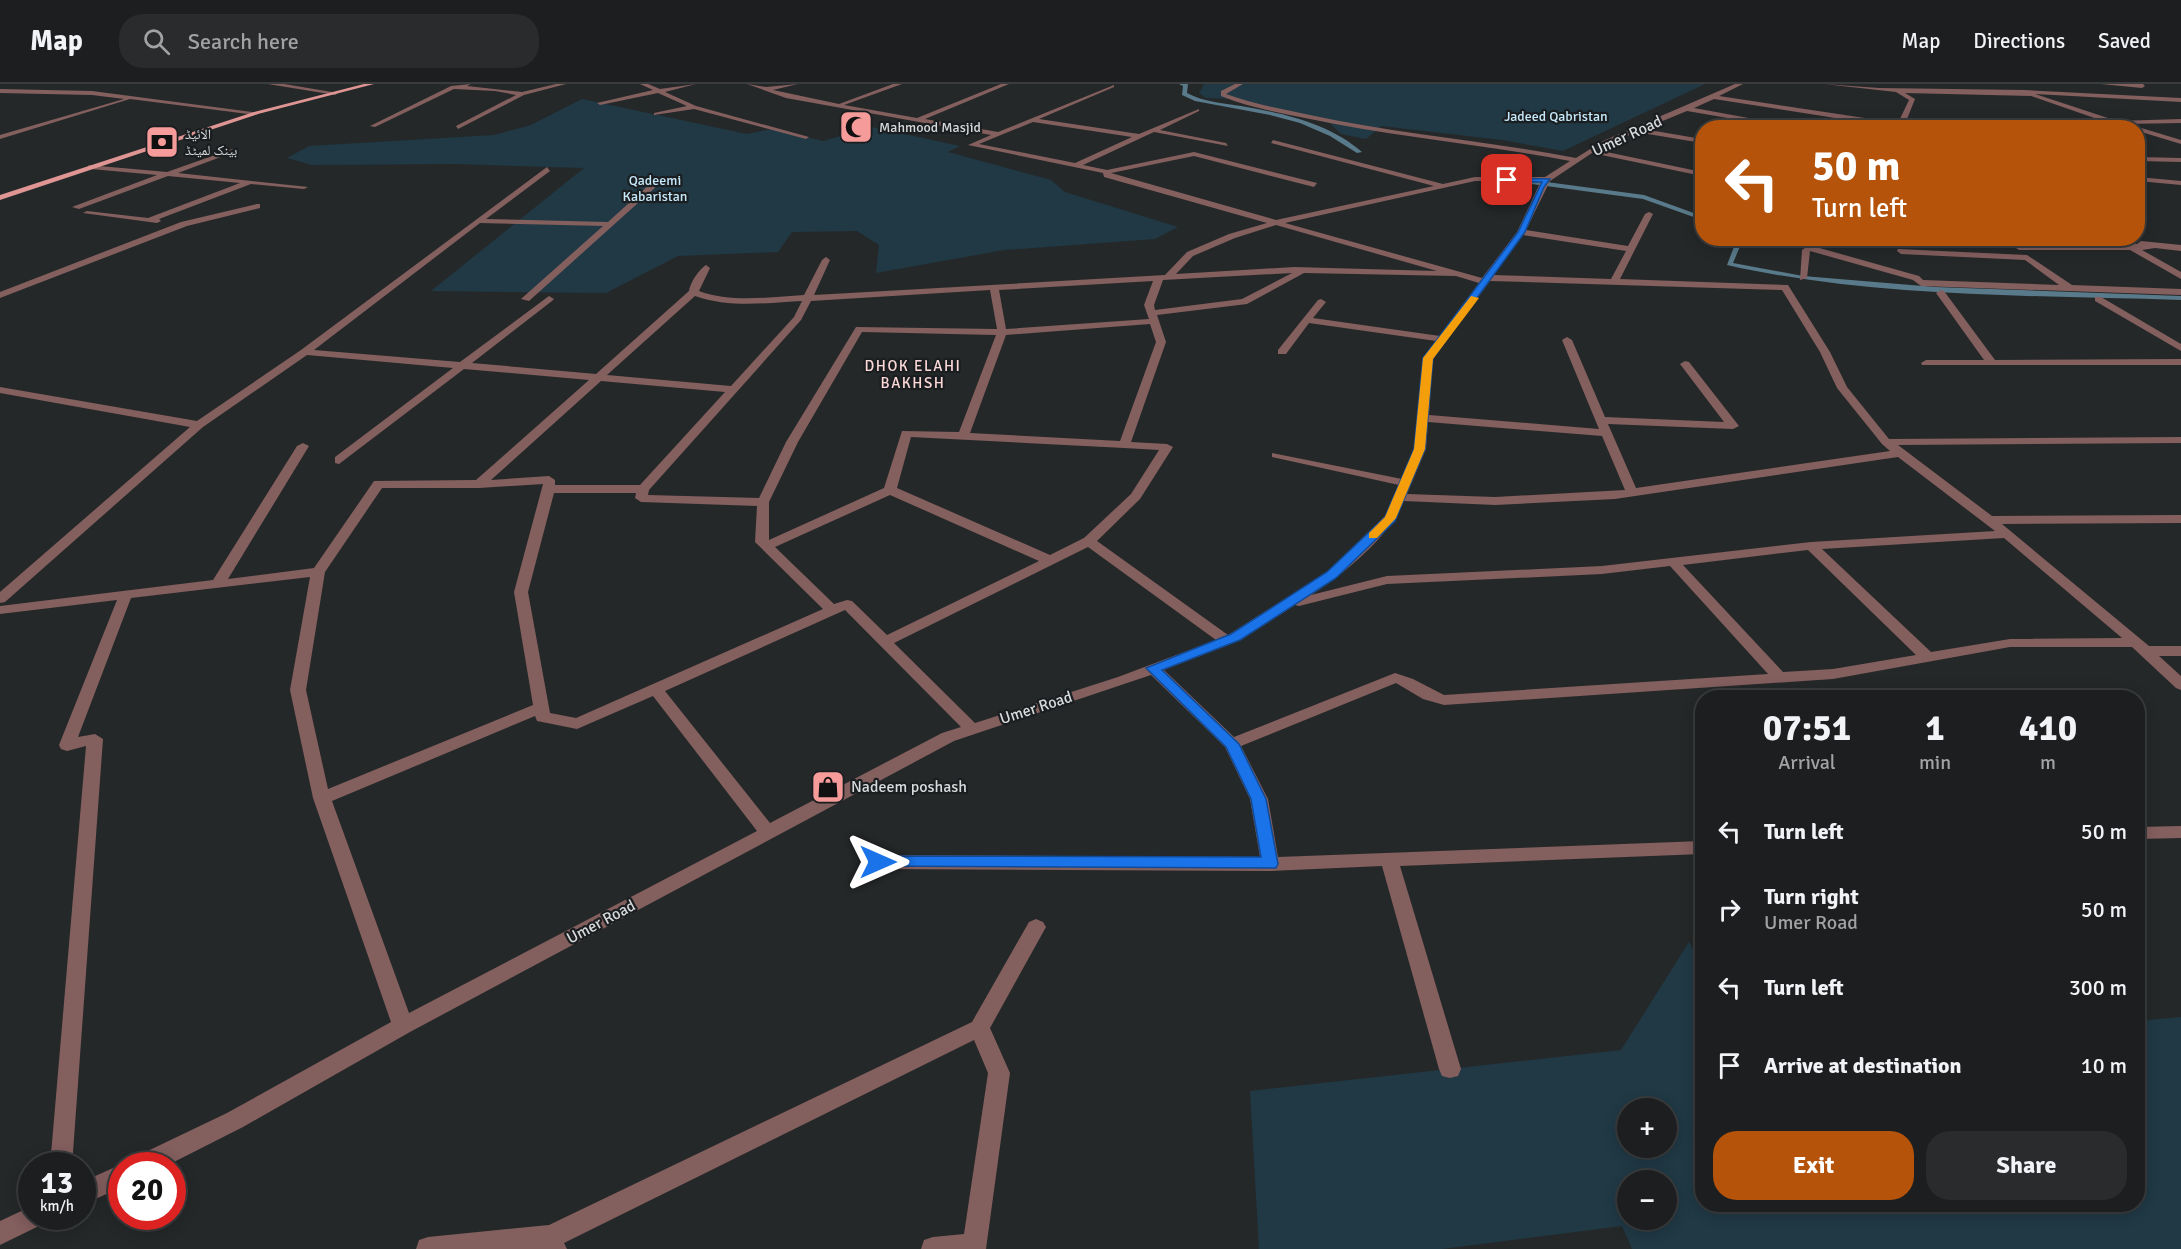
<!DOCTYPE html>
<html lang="en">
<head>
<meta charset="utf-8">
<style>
  body { margin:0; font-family:Signika,"Noto Naskh Arabic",sans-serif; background:#292b2c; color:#f1f3f6; height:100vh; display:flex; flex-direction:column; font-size:22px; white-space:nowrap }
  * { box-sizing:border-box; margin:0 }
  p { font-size:20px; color:#a0a2a4 }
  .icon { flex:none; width:33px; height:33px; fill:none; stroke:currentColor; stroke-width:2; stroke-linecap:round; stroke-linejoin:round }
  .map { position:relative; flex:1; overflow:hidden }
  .panel { position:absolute; left:1695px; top:606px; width:450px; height:522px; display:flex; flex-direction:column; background:#1c1e1f; border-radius:24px; box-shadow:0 3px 15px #0003,0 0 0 2px #3a3c3d }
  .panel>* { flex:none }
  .top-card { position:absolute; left:1695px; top:36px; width:450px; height:126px; border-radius:24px; box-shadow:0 3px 15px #0003,0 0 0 2px #3a3c3d; background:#b45309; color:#fff; overflow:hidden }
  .controls { position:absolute; left:1617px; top:1014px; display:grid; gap:12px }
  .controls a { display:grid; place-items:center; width:60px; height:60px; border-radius:50%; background:#1c1e1f; box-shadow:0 3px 15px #0003,0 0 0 2px #3a3c3d; font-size:30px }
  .speed { position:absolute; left:18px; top:1068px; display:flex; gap:12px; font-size:30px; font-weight:700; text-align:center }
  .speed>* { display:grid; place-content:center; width:78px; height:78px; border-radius:50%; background:#1c1e1f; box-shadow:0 3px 15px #0003,0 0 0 2px #3a3c3d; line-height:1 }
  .speed small { font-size:15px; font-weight:400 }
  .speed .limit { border:9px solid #d22; background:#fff; color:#111 }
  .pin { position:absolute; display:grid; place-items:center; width:51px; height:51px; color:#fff; margin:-26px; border-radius:12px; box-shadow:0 3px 9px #0006 }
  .me { position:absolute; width:66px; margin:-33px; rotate:90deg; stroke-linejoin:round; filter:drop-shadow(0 0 4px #0008) }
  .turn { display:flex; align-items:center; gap:21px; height:126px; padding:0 18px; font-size:27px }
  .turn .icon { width:78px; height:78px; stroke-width:2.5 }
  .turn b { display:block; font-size:42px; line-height:51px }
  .eta { display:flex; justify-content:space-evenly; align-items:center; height:102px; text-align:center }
  .eta b { font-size:36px; font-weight:700; line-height:42px }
  .cta { display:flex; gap:12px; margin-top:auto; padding:12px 18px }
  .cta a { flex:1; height:69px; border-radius:24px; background:#b45309; color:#fff; font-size:24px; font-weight:700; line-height:69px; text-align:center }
  .cta a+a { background:#292b2c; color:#f1f3f6 }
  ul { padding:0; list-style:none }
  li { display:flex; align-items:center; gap:18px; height:78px; padding:0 18px }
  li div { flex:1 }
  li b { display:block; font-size:22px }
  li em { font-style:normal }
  header { display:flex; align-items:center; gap:36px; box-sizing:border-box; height:84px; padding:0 30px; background:#1c1e1f; border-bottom:2px solid #3a3c3d }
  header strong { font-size:28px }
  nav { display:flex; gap:33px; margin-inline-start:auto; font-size:21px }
  .search { width:420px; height:54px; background:#292b2c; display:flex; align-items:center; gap:15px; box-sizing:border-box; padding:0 21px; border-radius:24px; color:#a0a2a4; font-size:22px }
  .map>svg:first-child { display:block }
</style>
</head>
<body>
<header>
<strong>Map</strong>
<div class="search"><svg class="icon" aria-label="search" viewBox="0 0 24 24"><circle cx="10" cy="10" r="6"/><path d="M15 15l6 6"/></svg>Search here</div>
<nav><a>Map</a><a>Directions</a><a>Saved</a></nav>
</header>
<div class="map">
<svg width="2181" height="1165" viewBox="0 0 2181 1165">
  <rect width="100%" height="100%" fill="#252829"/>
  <g fill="#203945" fill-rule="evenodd">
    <path d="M1204 0H1705L1563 67 1502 56 1382 42 1366 55 1341 50 1328 37 1235 15 1206 14 1199 9Z"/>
    <path d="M582 15 747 50 772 45 823 57 872 43 960 62 948 68 1051 96 1065 108 1178 143 1155 155 1004 166 876 189 879 161 857 147 792 148 778 168 678 172 606 209 431 207 584 84 456 80 312 81 287 74 309 62 494 51 531 41Z"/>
    <path d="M1689 858 1702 881V1120H2138V937L2181 933V1165H1632L1622 1142 1442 1165H1259L1250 1007 1621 966ZM1628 1024H1666V1064H1628ZM1628 1096H1666V1136H1628Z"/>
  </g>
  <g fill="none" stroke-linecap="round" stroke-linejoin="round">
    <g fill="#597a8a" fill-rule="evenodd">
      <path d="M1179 0H1188L1187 9C1204 18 1222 19 1241 22 1282 29 1329 39 1362 68L1357 69 1330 52 1300 39 1270 31 1195 17 1182 11 1183 2Z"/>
      <path d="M1485 94 1511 98 1524 95 1644 111 1702 132V136L1643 115 1524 99 1511 102 1483 97Z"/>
      <path d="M1733 154H1740L1741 160 1733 179 1803 192 1935 203 2181 212V216C2032 211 1872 214 1727 181L1735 160Z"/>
    </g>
    <g fill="#835f5e" fill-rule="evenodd">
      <path d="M268 0H284L338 9 335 11Z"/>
      <path d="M471 0 467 2 522 8 556 0H566L524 11 458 45 456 42 516 11 495 7 454 5 375 43 370 42 451 2Z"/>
      <path d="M640 0H648L660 5 696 0 665 8 696 22 809 53 806 55 694 25 654 31V29L687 22 658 9 600 21 597 19 653 6Z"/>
      <path d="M747 0 766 3 798 0 773 6 839 20 893 0H902L844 21 917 34 1001 0H1009L925 35 998 48 1114 1V3L1039 35 1139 50 1199 25V27L1160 46 1226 59 1228 62 1154 48 1083 81 1107 86 1194 68 1317 99 1314 103 1194 72 1111 89 1276 136 1434 102 1271 59 1273 56 1443 100 1475 93H1545L1570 77C1482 60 1393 53 1305 34 1276 28 1248 23 1221 12V7L1235 0H1243L1226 10C1253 20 1282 25 1310 31 1398 50 1487 57 1576 74L1603 57 1735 0H1743L1719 12 1898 39 1909 16 1896 8 1824 0 1879 4 2024 6 2181 14V18L2035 10 2117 37 2181 35V39L2125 40 2134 44H2123L2031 12 1905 9 1915 15 1905 40 1918 44H1899L1714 15 1694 24 1792 42 1786 44 1687 27 1643 45 1702 55V59L1636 48 1597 66 1702 88V92L1592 69 1550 97 1526 146 1628 162 1645 130 1649 128 1653 130 1620 195 1788 201 1830 268 1847 303 1889 355 2181 353V359L1898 361 1992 432 2181 431V439L2002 440 2149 562H2181V572H2159L2181 592V606L2176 604 2132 563H2010L1833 595 1444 621 1423 615 1396 599 1241 662 1268 715 1278 773 1702 757V770L1400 782 1461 985 1458 992 1450 994 1442 992 1439 985 1382 782 1270 787 878 785 872 783 869 778 872 773 878 771 1260 773 1250 715 1225 663 1151 591 954 657 410 948 243 1043 166 1082H130L133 1074 227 1029 391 938 313 714 290 606 310 493 131 514 78 653 95 650 103 655 72 1082H50L86 662 67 667 61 665 59 661 117 516 0 530V522L213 496 297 362 303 359 309 362 228 495 314 484 374 397 476 396 589 296 464 285 339 380 335 379V373L453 284 307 271 203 343 5 518 0 519V508L190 343 0 309V303L197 337 301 266 547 83 550 87 486 135 608 138 651 99 658 101 529 217 521 215 603 142 480 139 314 266 460 278 549 212 554 215 552 217 472 279 596 290 689 207C690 199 699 185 706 181L710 184 699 207C731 219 771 213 804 211L822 176 826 173 830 176 814 211 1165 191 1187 168 1229 150 1267 139 1104 93 1103 89 968 61 991 51 786 14ZM1033 38 1132 53 1075 79 979 60ZM1475 97H1541L1517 148 1482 194 1285 139ZM1276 141 1437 187 1294 183 1176 190 1193 172 1235 154ZM1523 151 1626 167 1611 195 1493 191ZM1292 189 1242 215 1155 226 1154 221 1163 196ZM1304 189 1456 192 1479 199 1440 252 1313 234 1326 218 1321 215 1318 216 1278 266V270H1286L1309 239 1436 257 1423 274 1414 365 1402 395 1272 369V373L1399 401 1385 432 1327 488 1228 551 1097 457 1140 415 1173 363 1167 360 1131 358 1166 258 1157 231 1247 220ZM1153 197 1144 221 1149 235 1006 245 999 206ZM1490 197 1782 206 1820 268 1837 304 1882 360 1890 367 1636 404 1608 340 1733 345 1739 342 1689 278 1685 277 1680 280 1724 338 1605 333 1572 256 1567 253 1562 256 1599 345 1429 331 1433 274ZM990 206 997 245 856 243 786 358 759 414 648 411 649 406 801 236 811 217ZM695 212C728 224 768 219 802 217L794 233 731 302 607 291ZM1150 240 1156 258 1120 357 970 349 1006 251ZM862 248 996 251 959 348 902 347 884 404 769 456V418L798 358ZM601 297 725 308 640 401H555V396L549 392 491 396ZM1428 338 1602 352 1625 406 1495 413 1407 410 1426 365ZM911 353 1124 364 1159 366 1131 410 1084 454 1050 471 897 404ZM1898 373 1995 447 1811 458 1602 482 1387 492 1311 511C1344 490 1389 453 1404 417L1495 421 1615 415ZM543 400 514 508 533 621 328 705 306 606 325 488 382 404H479ZM554 409H636L635 414 641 418 757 422 755 458 823 525 576 634 550 629 528 508ZM890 411 1039 477 887 551 852 517 847 516 834 520 775 463ZM2004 454 2122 554 2010 555 1931 568 1822 465ZM1088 463 1216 556 1118 593 975 639 894 559ZM1808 466 1916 571 1833 585 1783 588 1683 481ZM1670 482 1768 590 1444 611 1413 595 1395 589 1234 653 1164 586 1241 556 1295 521 1299 522 1387 500 1602 490ZM845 526 961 643 942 649 770 739 665 607ZM653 612 757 747 409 929 332 717 535 632 537 637 577 645Z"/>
      <path d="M2101 0H2143L2145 2 2142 4Z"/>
      <path d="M0 5 92 7 259 29 256 31 130 15 0 55V51L124 15 92 11 0 9Z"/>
      <path d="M2138 43 2181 56V60L2138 47 2136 44Z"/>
      <path d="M232 65 234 68 178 89 308 103 304 105 251 100 159 135 161 137 157 139 83 129 87 127 148 134 240 99 168 92 79 125 72 123 157 91 91 85 88 81 167 88Z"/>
      <path d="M2138 73 2181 74V78L2138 77Z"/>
      <path d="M2138 93 2181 97V101L2138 97Z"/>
      <path d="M257 120H260V124L187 142 0 214V208L181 138Z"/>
      <path d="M1819 154H1830L1816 163 1919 192 1923 196 2059 201 2025 176 1901 170 1897 167 1898 165 2027 171 2072 201 2181 205V211L1921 202 1913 196 1810 167 1807 194 1800 196 1802 166Z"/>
      <path d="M2001 154H2012L2021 160H2137L2141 157 2181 161V167L2155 164 2142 166 2181 188V195L2130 166H2019Z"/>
      <path d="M1941 206 1944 207 1995 276 2181 275V281H1922L1921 279 1926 276H1984L1936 209Z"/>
      <path d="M2095 213H2101L2181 260V267L2095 217Z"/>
      <path d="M2181 742V754L2138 755V743Z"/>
      <path d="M1036 835 1043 838 1046 843 990 944 1010 989 986 1165H921L924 1156 933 1153 964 1150 988 989 974 956 564 1159 567 1165H416L419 1156 428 1153 549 1141 972 938 1029 838Z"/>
      <path d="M122 1080 126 1082H122V1103L82 1121V1098Z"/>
      <path d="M32 1122V1132H47L43 1140 0 1161V1137Z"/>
    </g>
    <path fill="#de9593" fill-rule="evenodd" d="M364 0H374L258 30 0 116V111L254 28Z"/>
  </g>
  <path fill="#1a73e8" stroke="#114b97" stroke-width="1.5" d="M1507 94 1550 95 1544 103 1525 148 1433 274 1425 365 1395 437 1336 494 1240 556 1162 586 1239 660 1266 715 1278 780 1276 784 872 782 870 778 872 774 878 772 1261 773 1251 715 1226 663 1146 584 1231 550 1327 488 1385 433 1414 365 1423 274 1518 148 1542 98H1505Z"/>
  <path fill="#f59e0b" d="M1471 212 1479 214 1433 275 1425 365 1396 434 1377 454H1369V449L1385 433 1414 365 1423 274Z"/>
  <defs>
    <symbol id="mosque-square" viewBox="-11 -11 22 22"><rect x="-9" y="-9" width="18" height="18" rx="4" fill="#f59b99" stroke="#1b1e20"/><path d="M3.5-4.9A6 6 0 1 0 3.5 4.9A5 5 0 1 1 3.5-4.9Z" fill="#111"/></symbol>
    <symbol id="bank-square" viewBox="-11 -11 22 22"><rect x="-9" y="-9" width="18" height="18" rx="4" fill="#f59b99" stroke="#1b1e20"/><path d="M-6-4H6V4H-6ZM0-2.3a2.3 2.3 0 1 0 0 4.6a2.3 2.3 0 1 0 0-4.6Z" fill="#111"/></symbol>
    <symbol id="shop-square" viewBox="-11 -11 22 22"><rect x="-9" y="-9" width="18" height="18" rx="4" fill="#f59b99" stroke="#1b1e20"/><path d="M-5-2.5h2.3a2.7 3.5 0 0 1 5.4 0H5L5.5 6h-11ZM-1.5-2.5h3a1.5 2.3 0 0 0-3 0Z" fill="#111"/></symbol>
  </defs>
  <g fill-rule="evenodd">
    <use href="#mosque-square" x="837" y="24" width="38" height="38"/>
    <use href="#bank-square" x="143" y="39" width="38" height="38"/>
    <use href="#shop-square" x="809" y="684" width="38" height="38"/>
  </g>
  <g text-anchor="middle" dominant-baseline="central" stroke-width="4.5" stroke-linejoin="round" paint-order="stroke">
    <g font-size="14" fill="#c5e9fb" stroke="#1b1e20">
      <text x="1556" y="32">Jadeed Qabristan</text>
      <text x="655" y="96">Qadeemi<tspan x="655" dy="16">Kabaristan</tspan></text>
    </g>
    <g font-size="14" fill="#d7d9da" stroke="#1b1e20" text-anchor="start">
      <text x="879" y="43">Mahmood Masjid</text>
      <text x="185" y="50">الائیڈ<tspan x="185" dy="16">بینک لمیٹڈ</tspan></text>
    </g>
    <g font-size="15" letter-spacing="1.5" fill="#fdd9d8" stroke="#1b1e20">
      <text x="913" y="282">DHOK ELAHI<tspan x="913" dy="17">BAKHSH</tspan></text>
    </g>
    <g font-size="16" fill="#d7d9da" stroke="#1b1e20">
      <text transform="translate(1627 52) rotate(-25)">Umer Road</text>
      <text transform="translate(1036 624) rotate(-18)">Umer Road</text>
      <text transform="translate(601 838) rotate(-28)">Umer Road</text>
    </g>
    <g font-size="16" fill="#d7d9da" stroke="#1b1e20" text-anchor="start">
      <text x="851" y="703">Nadeem poshash</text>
    </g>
  </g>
</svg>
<div class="controls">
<a>+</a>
<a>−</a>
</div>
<div class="speed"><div>13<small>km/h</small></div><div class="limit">20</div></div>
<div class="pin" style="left:1507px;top:96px;background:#d93025"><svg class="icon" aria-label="arrive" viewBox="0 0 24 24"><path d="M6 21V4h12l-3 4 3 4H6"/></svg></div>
<svg class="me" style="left:878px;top:778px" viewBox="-20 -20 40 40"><path d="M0-17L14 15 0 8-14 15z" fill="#1a73e8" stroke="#fff" stroke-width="4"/></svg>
<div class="top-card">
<div class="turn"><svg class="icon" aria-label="left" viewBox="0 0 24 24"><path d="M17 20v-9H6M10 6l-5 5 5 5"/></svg><div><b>50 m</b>Turn left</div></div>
</div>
<section class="panel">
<div class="eta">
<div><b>07:51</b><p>Arrival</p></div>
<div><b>1</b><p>min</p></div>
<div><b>410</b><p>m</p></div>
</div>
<ul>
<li><svg class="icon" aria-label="left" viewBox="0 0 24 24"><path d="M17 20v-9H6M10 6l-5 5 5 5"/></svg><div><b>Turn left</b></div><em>50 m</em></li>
<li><svg class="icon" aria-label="right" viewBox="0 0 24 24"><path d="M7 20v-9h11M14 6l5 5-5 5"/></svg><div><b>Turn right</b><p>Umer Road</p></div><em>50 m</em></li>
<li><svg class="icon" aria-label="left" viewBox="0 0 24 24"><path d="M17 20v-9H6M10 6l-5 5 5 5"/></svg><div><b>Turn left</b></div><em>300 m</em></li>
<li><svg class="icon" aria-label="arrive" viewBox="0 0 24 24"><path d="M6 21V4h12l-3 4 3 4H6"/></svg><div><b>Arrive at destination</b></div><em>10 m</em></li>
</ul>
<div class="cta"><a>Exit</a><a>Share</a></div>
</section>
</div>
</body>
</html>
